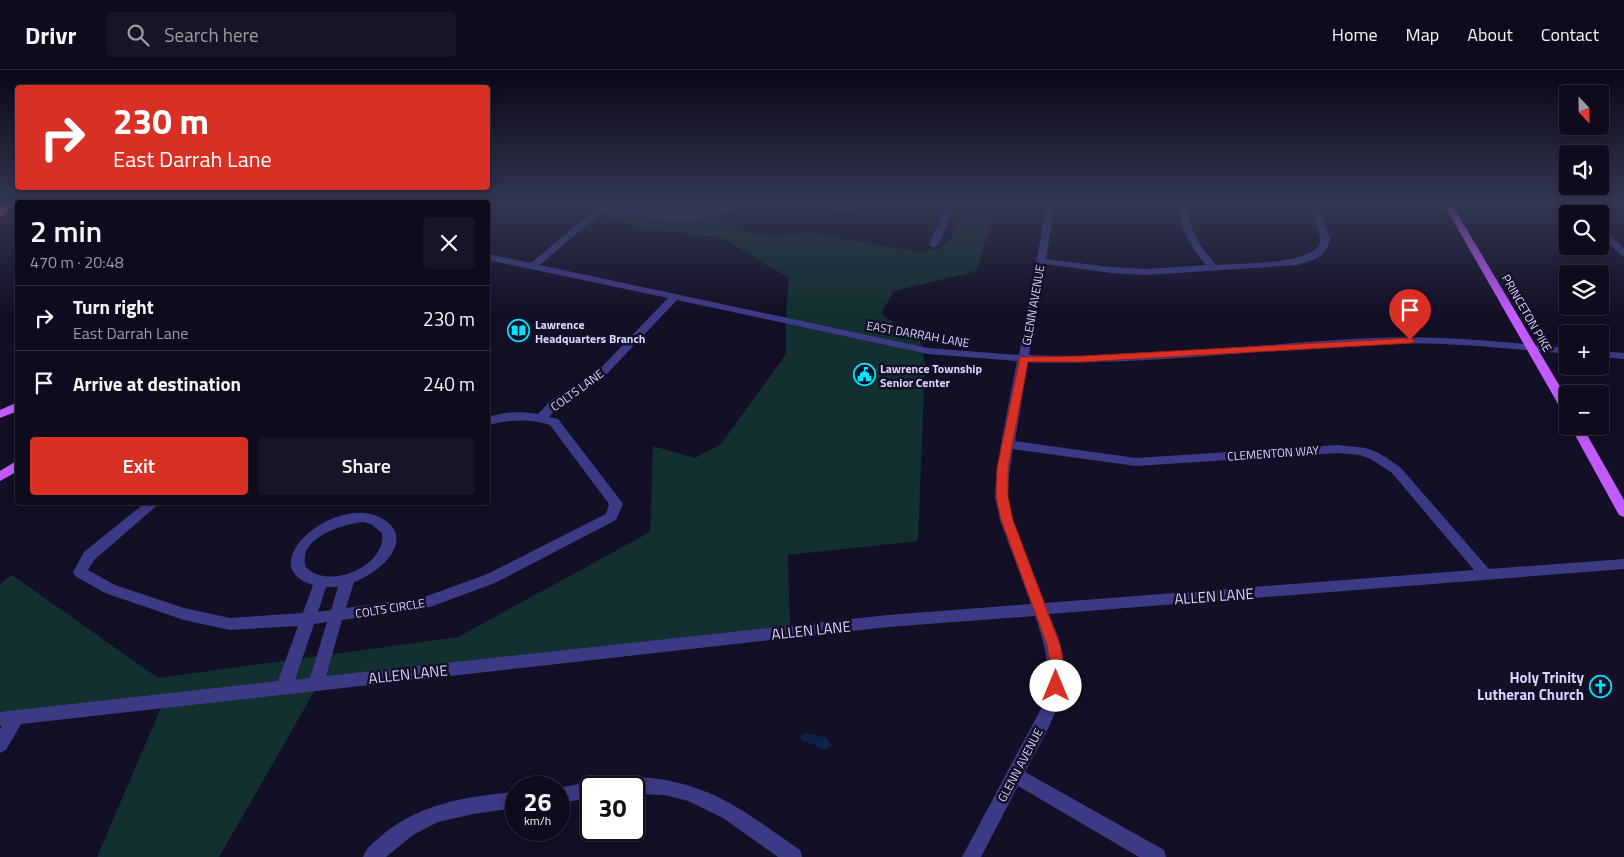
<!DOCTYPE html>
<html lang="en">
<head>
<meta charset="utf-8">
<style>
  body { margin:0; font-family:"Titillium Web",sans-serif; background:#171425; color:#f1f3f6; height:100vh; display:flex; flex-direction:column; font-size:19px; white-space:nowrap }
  * { box-sizing:border-box; margin:0 }
  p { font-size:16px; color:#9b9ba3 }
  .icon { flex:none; width:28px; height:28px; fill:none; stroke:currentColor; stroke-width:2; stroke-linecap:round; stroke-linejoin:round }
  .map { position:relative; flex:1; overflow:hidden }
  .drawer { position:absolute; left:15px; top:130px; width:475px; height:305px; display:flex; flex-direction:column; background:#0e0b1c; border-radius:5px; box-shadow:0 2px 8px #0003,0 0 0 1px #2e2b3b }
  .drawer>* { flex:none }
  .top-card { position:absolute; left:15px; top:15px; width:475px; height:105px; border-radius:5px; box-shadow:0 2px 8px #0003,0 0 0 1px #2e2b3b; background:#d93025; color:#fff; overflow:hidden }
  .needle { width:32px; rotate:158deg }
  .fabs { position:absolute; left:1559px; top:15px; display:grid; gap:10px }
  .fabs a { display:grid; place-items:center; width:50px; height:50px; border-radius:5px; background:#0e0b1c; box-shadow:0 2px 8px #0003,0 0 0 1px #2e2b3b; font-size:25px }
  .speed { position:absolute; left:505px; top:706px; display:flex; gap:10px; font-size:25px; font-weight:700; text-align:center }
  .speed>* { display:grid; place-content:center; width:65px; height:65px; border-radius:50%; background:#0e0b1c; box-shadow:0 2px 8px #0003,0 0 0 1px #2e2b3b; line-height:1 }
  .speed small { font-size:12px; font-weight:400 }
  .speed .limit { border:2px solid #111; border-radius:8px; background:#fff; color:#111 }
  .pin { position:absolute; display:grid; place-items:center; width:42px; height:42px; color:#fff; margin:-51px -21px; border-radius:50% 50% 50% 0; rotate:-45deg; box-shadow:0 0 5px #0007 }
  .pin .icon { rotate:45deg }
  .me { position:absolute; width:55px; margin:-28px; rotate:0deg; stroke-linejoin:round; filter:drop-shadow(0 0 4px #0008) }
  .turn { display:flex; align-items:center; gap:18px; height:105px; padding:0 15px; font-size:22px }
  .turn .icon { width:65px; height:65px; stroke-width:2.5 }
  .turn b { display:block; font-size:35px; line-height:42px }
  .round { display:grid; place-items:center; flex:none; width:52px; height:52px; border-radius:5px; background:#171425 }
  .overview { display:flex; align-items:center; justify-content:space-between; height:85px; padding:0 15px }
  h1 { font-size:30px; font-weight:600; line-height:38px }
  .action { display:flex; gap:10px; margin-top:auto; padding:10px 15px }
  .action a { flex:1; height:58px; border-radius:5px; background:#d93025; color:#fff; font-size:20px; font-weight:600; line-height:58px; text-align:center }
  .action a+a { background:#171425; color:#f1f3f6 }
  ul { padding:0; list-style:none }
  li { display:flex; align-items:center; gap:15px; height:65px; padding:0 15px; border-top:1px solid #2e2b3b }
  li div { flex:1 }
  li b { display:block; font-size:19px }
  li em { font-style:normal }
  header { display:flex; align-items:center; gap:30px; box-sizing:border-box; height:70px; padding:0 25px; background:#0e0b1c; border-bottom:1px solid #2e2b3b }
  header strong { font-size:24px }
  nav { display:flex; gap:28px; margin-inline-start:auto; font-size:18px }
  .search { width:350px; height:45px; background:#171425; display:flex; align-items:center; gap:12px; box-sizing:border-box; padding:0 18px; border-radius:5px; color:#9b9ba3; font-size:19px }
  .map>svg:first-child { display:block }
</style>
</head>
<body>
<header>
<strong>Drivr</strong>
<div class="search"><svg class="icon" aria-label="search" viewBox="0 0 24 24"><circle cx="10" cy="10" r="6"/><path d="M15 15l6 6"/></svg>Search here</div>
<nav><a>Home</a><a>Map</a><a>About</a><a>Contact</a></nav>
</header>
<div class="map">
<svg width="1624" height="787" viewBox="0 0 1624 787">
  <rect width="100%" height="100%" fill="#130f26"/>
  <path fill="#12302f" d="M562 133H725L713 137 724 150 745 163 778 167 808 163 921 182 940 179 951 169 966 133H998L976 201 894 221 881 244 920 270 925 294 918 471 788 485 790 556 322 608 219 787H97L166 626 0 645V514L12 505 158 608 458 567 650 462 653 376 695 388 721 374 786 284V243L789 208 722 168 641 158 590 139Z"/>
  <path fill="#0c2248" d="M805 663 827 668 831 675 827 679 822 680 813 674 802 671 800 667Z"/>
  <g fill="none" stroke-linecap="round" stroke-linejoin="round">
    <g fill="#3d3a85" fill-rule="evenodd">
      <path d="M603 133 678 146 714 141 741 133H754L715 146 678 152 605 139 540 195 928 278 1019 285 1047 133H1055L1046 189 1111 197 1147 199 1206 195C1190 176 1180 158 1178 133H1186C1189 159 1199 176 1216 195 1235 193 1320 196 1320 170 1320 159 1312 144 1309 133H1317L1330 169C1327 187 1312 191 1297 195L1147 205 1111 203 1045 194 1029 285C1144 290 1260 273 1374 268 1439 265 1503 272 1568 278V284C1504 278 1440 271 1375 274 1260 279 1144 296 1028 292L1015 371 1136 388 1338 375 1366 378 1379 383 1400 397 1489 499 1624 489V499L1049 544C1053 555 1059 566 1061 577 1071 628 1047 659 1025 702L1164 780 1166 787H1139L1018 716 981 787H962L1043 635C1052 601 1046 577 1035 546L888 557 21 654 6 680 0 683V659L2 656H0V642L278 611 298 556 230 560 184 550 105 523 75 506 73 502 84 482 146 432H161L94 490 88 500 115 515 184 538 230 548 303 543 313 515C250 496 337 421 383 449 418 471 377 504 354 512L346 538 424 527 485 505 606 444 609 434 550 355C528 348 510 350 488 355V347C504 342 520 341 538 344L550 331 594 305 668 228 488 190V184L531 193ZM677 230 928 284 1017 291 1001 374 996 408 995 427 1000 450 1031 534 888 545 326 606 342 550 430 537 495 513 616 450 623 434 621 431 558 349 549 347 558 337 602 309ZM1013 379 1136 396 1338 383 1360 385 1371 389 1392 403 1474 500 1045 533C1034 503 1011 456 1008 426 1007 410 1011 394 1013 379ZM363 452 371 454 382 463C387 496 328 521 306 497 296 468 343 454 363 452ZM326 517H338L331 540 318 542ZM327 552 310 608 295 610 314 554Z"/>
      <path d="M804 133 848 135 852 133H862L850 141 808 136Z"/>
      <path d="M948 133H956L939 174 934 177 931 176 929 174Z"/>
      <path d="M1579 133H1587L1593 144H1584Z"/>
      <path d="M1600 157 1624 178V186L1621 185 1600 165Z"/>
      <path d="M1600 281 1624 283V289L1600 287Z"/>
      <path d="M640 707C710 712 744 741 800 780L802 787H778L723 748 688 731 665 725 634 724V718H602L604 712 610 710Z"/>
      <path d="M591 712 597 714 599 718H591V728L559 733V718H557Z"/>
      <path d="M516 722V738L473 744 438 752 413 765 386 787H363C366 778 373 773 380 767 417 734 468 726 516 722Z"/>
    </g>
    <g fill="#c25bff" fill-rule="evenodd">
      <path d="M1443 133H1451L1568 330V345L1562 341Z"/>
      <path d="M18 332V341L0 348V340Z"/>
      <path d="M1570 356H1582L1624 430V447L1619 445Z"/>
      <path d="M18 390V401L0 411V401Z"/>
    </g>
    <path fill="#ff4fa3" fill-rule="evenodd" d="M4 133H15L4 145 0 146V137Z"/>
  </g>
  <linearGradient id="sky" x2="0" y2="1"><stop stop-color="#0a0815"/><stop offset="0.55" stop-color="#333752"/><stop offset="1" stop-color="#333752" stop-opacity="0"/></linearGradient>
  <rect width="1624" height="243" fill="url(#sky)"/>
  <path fill="#d93025" stroke="#8d1f18" d="M1410 268 1415 270 1413 273 1082 292H1028L1008 398V427L1013 450 1060 575C1063 589 1068 607 1061 620L1056 622 1051 620 1049 616 1050 595 1047 575 1001 450 996 427 997 398 1020 287 1082 286Z"/>
  <defs>
    <symbol id="library-ring" viewBox="-11 -11 22 22"><circle r="9.5" fill="#130f26" stroke="#00e5ff" stroke-width="1.5"/><path d="M-6-4Q-3-5.5-.7-3.5V5Q-3 3-6 4ZM6-4Q3-5.5 .7-3.5V5Q3 3 6 4Z" fill="#00e5ff"/></symbol>
    <symbol id="civic-ring" viewBox="-11 -11 22 22"><circle r="9.5" fill="#130f26" stroke="#00e5ff" stroke-width="1.5"/><path d="M-.6-6.5H3V-4.5H.6V-3L4-1V1h2V6H-6V1h2V-1L-.6-3ZM-1.2 2.5V6h2.4V2.5Z" fill="#00e5ff"/></symbol>
    <symbol id="church-ring" viewBox="-11 -11 22 22"><circle r="9.5" fill="#130f26" stroke="#00e5ff" stroke-width="1.5"/><path d="M-1.2-6h2.4v3.5h3.3v2.4h-3.3V6h-2.4V-.1h-3.3v-2.4h3.3Z" fill="#00e5ff"/></symbol>
  </defs>
  <g fill-rule="evenodd">
    <use href="#library-ring" x="506" y="248" width="25" height="25"/>
    <use href="#civic-ring" x="852" y="292" width="25" height="25"/>
    <use href="#church-ring" x="1588" y="604" width="25" height="25"/>
  </g>
  <g text-anchor="middle" dominant-baseline="central" stroke-width="5" stroke-linejoin="round" paint-order="stroke">
    <g font-size="12" fill="#d9d4ff" stroke="#130f26">
      <text transform="translate(1033 235) rotate(-80)">GLENN AVENUE</text>
      <text transform="translate(1527 243) rotate(60)">PRINCETON PIKE</text>
      <text transform="translate(918 264) rotate(10)">EAST DARRAH LANE</text>
      <text transform="translate(577 320) rotate(-36)">COLTS LANE</text>
      <text transform="translate(1273 383) rotate(-4)">CLEMENTON WAY</text>
      <text transform="translate(390 538) rotate(-9)">COLTS CIRCLE</text>
      <text transform="translate(1020 695) rotate(-62)">GLENN AVENUE</text>
    </g>
    <g font-size="12" font-weight="bold" fill="#d9d4ff" stroke="#130f26" text-anchor="start">
      <text x="535" y="254">Lawrence<tspan x="535" dy="14">Headquarters Branch</tspan></text>
      <text x="880" y="298">Lawrence Township<tspan x="880" dy="14">Senior Center</tspan></text>
    </g>
    <g font-size="15" fill="#d9d4ff" stroke="#130f26">
      <text transform="translate(1214 526) rotate(-4)">ALLEN LANE</text>
      <text transform="translate(811 560) rotate(-6)">ALLEN LANE</text>
      <text transform="translate(408 604) rotate(-6)">ALLEN LANE</text>
    </g>
    <g font-size="15" font-weight="bold" fill="#d9d4ff" stroke="#130f26" text-anchor="end">
      <text x="1584" y="607">Holy Trinity<tspan x="1584" dy="17">Lutheran Church</tspan></text>
    </g>
  </g>
</svg>
<div class="fabs">
<a><svg class="needle" viewBox="-14 -14 28 28"><path d="M0-13l5 13h-10z" fill="#e53935"/><path d="M0 13l5-13h-10z" fill="#9b9ba3"/></svg></a>
<a><svg class="icon" aria-label="sound" viewBox="0 0 24 24"><path d="M4 9h4l5-4v14l-5-4H4zM17 9q2 3 0 6"/></svg></a>
<a><svg class="icon" aria-label="search" viewBox="0 0 24 24"><circle cx="10" cy="10" r="6"/><path d="M15 15l6 6"/></svg></a>
<a><svg class="icon" aria-label="layers" viewBox="0 0 24 24"><path d="M12 4l9 5-9 5-9-5zM3 14l9 5 9-5"/></svg></a>
<a>+</a>
<a>−</a>
</div>
<div class="speed"><div>26<small>km/h</small></div><div class="limit">30</div></div>
<div class="pin" style="left:1410px;top:270px;background:#d93025"><svg class="icon" aria-label="arrive" viewBox="0 0 24 24"><path d="M6 21V4h12l-3 4 3 4H6"/></svg></div>
<svg class="me" style="left:1056px;top:616px" viewBox="-20 -20 40 40"><circle r="19" fill="#fff"/><path d="M0-13L10 11 0 6-10 11z" fill="#d93025"/></svg>
<div class="top-card">
<div class="turn"><svg class="icon" aria-label="right" viewBox="0 0 24 24"><path d="M7 20v-9h11M14 6l5 5-5 5"/></svg><div><b>230 m</b>East Darrah Lane</div></div>
</div>
<section class="drawer">
<div class="overview"><div><h1>2 min</h1><p>470 m · 20:48</p></div><a class="round"><svg class="icon" aria-label="close" viewBox="0 0 24 24"><path d="M6 6l12 12M18 6L6 18"/></svg></a></div>
<ul>
<li><svg class="icon" aria-label="right" viewBox="0 0 24 24"><path d="M7 20v-9h11M14 6l5 5-5 5"/></svg><div><b>Turn right</b><p>East Darrah Lane</p></div><em>230 m</em></li>
<li><svg class="icon" aria-label="arrive" viewBox="0 0 24 24"><path d="M6 21V4h12l-3 4 3 4H6"/></svg><div><b>Arrive at destination</b></div><em>240 m</em></li>
</ul>
<div class="action"><a>Exit</a><a>Share</a></div>
</section>
</div>
</body>
</html>
